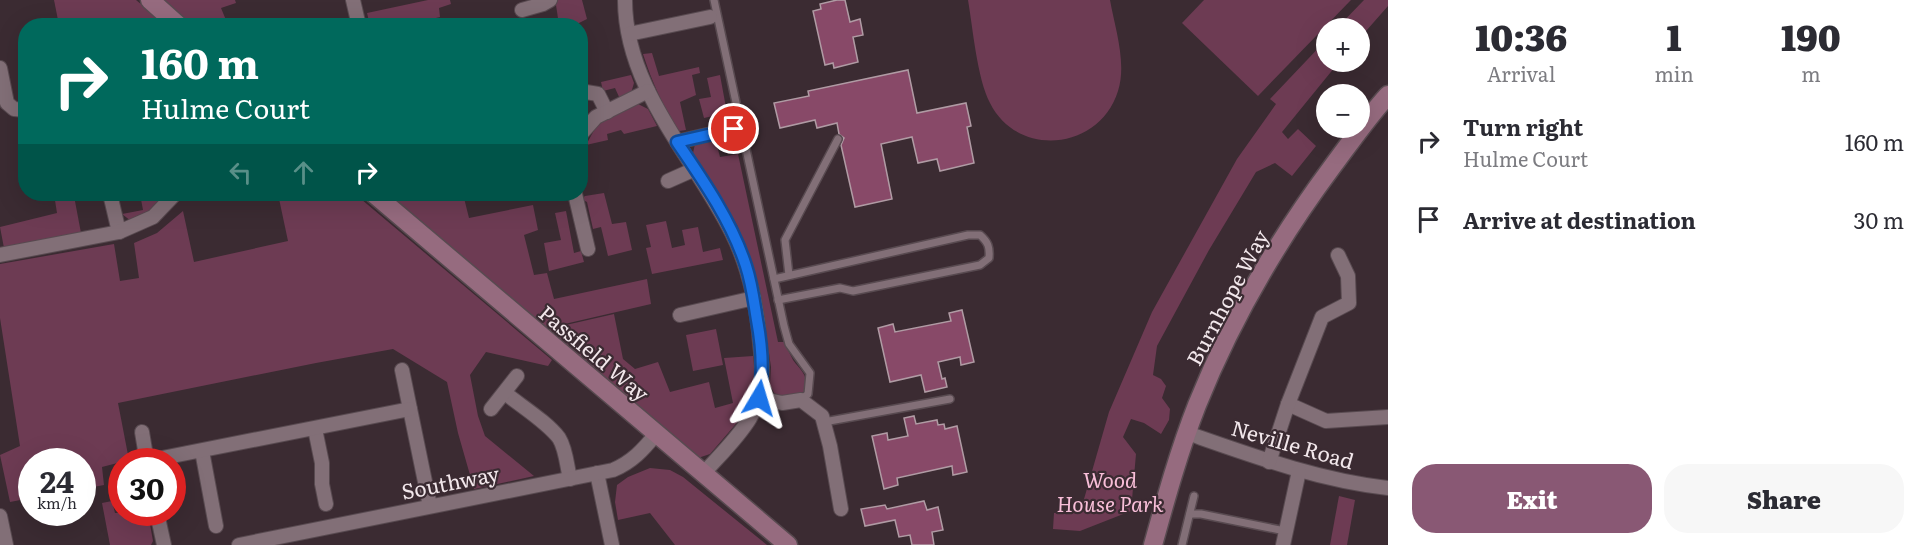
<!DOCTYPE html>
<html lang="en">
<head>
<meta charset="utf-8">
<style>
  body { margin:0; font-family:Literata,serif; background:#f7f7f7; color:#2b2b33; height:100vh; display:flex; flex-direction:column; font-size:22px; white-space:nowrap }
  * { box-sizing:border-box; margin:0 }
  p { font-size:20px; color:#7c7c81 }
  .icon { flex:none; width:33px; height:33px; fill:none; stroke:currentColor; stroke-width:2; stroke-linecap:round; stroke-linejoin:round }
  .map { position:relative; flex:1; overflow:hidden }
  .sheet { display:flex; flex-direction:column; background:#fff; width:540px }
  .sheet>* { flex:none }
  .top-card { position:absolute; left:18px; top:18px; width:570px; height:183px; border-radius:24px; box-shadow:0 6px 24px #0002; background:#00695c; color:#fff; overflow:hidden }
  .tools { position:absolute; left:1316px; top:18px; display:grid; gap:12px }
  .tools a { display:grid; place-items:center; width:54px; height:54px; border-radius:50%; background:#fff; box-shadow:0 6px 24px #0002; font-size:30px }
  .speed { position:absolute; left:18px; top:448px; display:flex; gap:12px; font-size:30px; font-weight:700; text-align:center }
  .speed>* { display:grid; place-content:center; width:78px; height:78px; border-radius:50%; background:#fff; box-shadow:0 6px 24px #0002; line-height:1 }
  .speed small { font-size:15px; font-weight:400 }
  .speed .limit { border:9px solid #d22; background:#fff; color:#111 }
  .pin { position:absolute; display:grid; place-items:center; width:51px; height:51px; color:#fff; margin:-26px; border:3px solid #fff; border-radius:50%; box-shadow:0 2px 6px #0007 }
  .me { position:absolute; width:66px; margin:-33px; rotate:7deg; stroke-linejoin:round; filter:drop-shadow(0 0 4px #0008) }
  .turn { display:flex; align-items:center; gap:21px; height:126px; padding:0 24px; font-size:27px }
  .turn .icon { width:78px; height:78px; stroke-width:2.5 }
  .turn b { display:block; font-size:42px; line-height:51px }
  .lanes { display:flex; align-items:center; height:57px; padding:0 24px; background:#0003; justify-content:center; gap:30px; direction:ltr }
  .lanes .off { opacity:.35 }
  .eta { display:flex; justify-content:space-evenly; align-items:center; height:102px; text-align:center }
  .eta b { font-size:36px; font-weight:800; line-height:42px }
  .action { display:flex; gap:12px; margin-top:auto; padding:12px 24px }
  .action a { flex:1; height:69px; border-radius:24px; background:#895874; color:#fff; font-size:24px; font-weight:800; line-height:69px; text-align:center }
  .action a+a { background:#f7f7f7; color:#2b2b33 }
  ul { padding:0; list-style:none }
  li { display:flex; align-items:center; gap:18px; height:78px; padding:0 24px }
  li div { flex:1 }
  li b { display:block; font-size:22px }
  li em { font-style:normal }
  main { display:flex; flex:1; min-height:0 }
  .map>svg:first-child { display:block }
</style>
</head>
<body>
<main>
<div class="map">
<svg width="1388" height="545" viewBox="0 0 1388 545">
  <rect width="100%" height="100%" fill="#3b2b32"/>
  <g fill="#6d3b53">
    <path d="M54 0H136L166 25H59Z"/>
    <path d="M157 0H235L236 3 221 8 228 25 187 26Z"/>
    <path d="M428 0H450L451 4 439 8 440 17 415 23V25H382L381 22 370 25 367 13Z"/>
    <path d="M558 0H582L587 19 575 25H559L556 5Z"/>
    <path d="M968 0H1110C1115 28 1127 63 1118 91 1100 150 1018 159 990 103 977 78 973 29 968 0Z"/>
    <path d="M1204 0H1351L1258 96 1182 23Z"/>
    <path d="M1364 0H1388V6L1359 39V28H1337Z"/>
    <path d="M1326 40V62H1339L1282 132 1288 139 1298 129 1316 146 1292 176 1275 163 1256 172 1209 250 1157 346 1153 375 1161 379 1166 386 1162 398 1170 409 1169 420 1161 434 1144 423 1131 419 1123 437 1136 454 1131 511 1080 531 1053 529 1054 513H1080L1109 412 1152 312 1237 159 1276 104 1270 99Z"/>
    <path d="M652 53 659 76 699 67 700 73 692 75 696 95 680 102 686 130 679 131C663 107 652 82 643 54Z"/>
    <path d="M631 75 634 83 631 93 620 99 615 88 603 91 601 82Z"/>
    <path d="M720 75 727 113 704 118 699 99 711 97 707 78Z"/>
    <path d="M638 104 648 109 657 126 624 134 621 130 607 134 608 140 586 145 598 123Z"/>
    <path d="M715 138 720 157 738 154 778 342H784C787 348 790 354 793 360 801 371 808 374 806 390L799 397 782 398 774 393 770 384 771 367 764 319 756 279 748 252 737 225 693 153 695 144Z"/>
    <path d="M604 193 612 224 626 222 632 250 608 256 601 227 593 229 587 202 581 199 585 196Z"/>
    <path d="M54 194H83L74 196 81 233 4 248 0 227 57 213Z"/>
    <path d="M140 194H170L152 211 131 221 122 214 143 210Z"/>
    <path d="M278 194H355L552 360 548 366 486 352 470 375 478 416 485 436 534 476 474 489 458 433 447 382 393 349 316 363 118 403 129 460 102 467 104 485 83 489 82 462H32L31 498 10 502 0 455 20 446 0 318V264L114 244 120 281 139 278 134 243 157 233 183 211 194 262 288 241Z"/>
    <path d="M385 194H463L469 218 533 205 538 230 524 235 534 275 547 273 554 299 647 279 651 304 543 329Z"/>
    <path d="M566 211 574 253 581 251 584 262 549 271 544 243 561 240 555 213Z"/>
    <path d="M666 221 672 248 685 245 682 230 698 227 703 252 720 248 723 260 652 274 646 248 651 247 646 225Z"/>
    <path d="M614 314 623 359 635 369 658 362 670 392 709 382 715 408 733 403 724 358 753 356 756 383 750 402 741 418 710 454 698 458 544 330Z"/>
    <path d="M716 329 723 365 693 371 686 335Z"/>
    <path d="M650 468 670 470 683 477 767 545H675L650 513 618 520 615 502 617 485 628 477Z"/>
    <path d="M1339 496 1355 500 1347 545H1330Z"/>
    <path d="M112 501 115 513H148L153 541 151 545H110L102 503Z"/>
  </g>
  <g fill="#884968" stroke="#b09ba4" stroke-width="1.5">
    <path d="M837 0H845L850 22 860 19 863 35 853 37 858 62 834 68 833 63 825 65 813 11 821 9 820 4Z"/>
    <path d="M908 70 917 113 966 103 971 126 967 127 974 163 940 171 937 159 918 163 912 137 881 144 892 199 855 207 841 145 844 138 839 134 837 123 817 128 815 120 780 128 774 103 809 96 808 91Z"/>
    <path d="M962 310 974 362 961 365 960 357 938 362 942 379 945 378 947 387 925 392 921 375 890 382 878 328 893 324 895 332 951 321 949 313Z"/>
    <path d="M914 416 916 424 937 420 938 425 944 424 945 429 957 426 967 472 953 475 952 466 897 478 898 485 884 489 872 436 887 433 888 440 908 436 904 418Z"/>
    <path d="M924 501 927 510 938 507 943 530 932 532 934 545H912L910 535 899 537 895 520 865 526 861 509 885 505 887 509Z"/>
  </g>
  <g fill="none" stroke-linecap="round" stroke-linejoin="round">
    <defs>
      <g id="lane">
        <path d="M714 0 784 326 789 344 810 373 808 394 801 400"/>
        <path d="M789 275 785 240 838 139"/>
        <path d="M774 279 968 235H980C988 242 990 247 989 258L980 265 853 291 840 288 778 300"/>
        <path d="M824 422 950 399"/>
        <path d="M1190 514H1201L1285 531"/>
        <path d="M1182 545 1194 496"/>
      </g>
      <g id="street">
        <path d="M353 0 359 26"/>
        <path d="M625 0C625 89 695 158 732 233 749 267 757 305 760 343 763 368 764 395 750 418 738 438 719 456 703 474"/>
        <path d="M522 10 543 4 550 0"/>
        <path d="M629 34 710 17"/>
        <path d="M0 68 7 103 14 109 26 110"/>
        <path d="M586 92 598 94 607 112"/>
        <path d="M580 135 596 117 648 91"/>
        <path d="M677 142 733 129"/>
        <path d="M668 181 695 169"/>
        <path d="M110 194 119 232"/>
        <path d="M575 194 588 249"/>
        <path d="M0 255 119 232 153 217 175 194"/>
        <path d="M680 315 754 298"/>
        <path d="M402 370 430 506"/>
        <path d="M505 393C521 406 547 422 559 438 566 449 567 466 570 479"/>
        <path d="M759 398 782 403 801 400 822 416 830 446 841 509"/>
        <path d="M1288 404 1326 421 1388 417"/>
        <path d="M491 409 517 376"/>
        <path d="M315 429 322 463V484L326 504"/>
        <path d="M142 432 147 462"/>
        <path d="M1187 433C1253 456 1318 480 1388 488"/>
        <path d="M202 451 216 526"/>
        <path d="M147 461 410 409"/>
        <path d="M1269 462 1288 404 1322 317 1349 303 1348 276 1338 255"/>
        <path d="M597 473 612 545"/>
        <path d="M157 513 164 545"/>
        <path d="M0 516 6 545"/>
        <path d="M239 545 613 470C632 462 643 450 656 434"/>
        <path d="M1283 545 1299 471"/>
      </g>
      <g id="secondary">
        <path d="M150 0 179 26"/>
        <path d="M374 194 788 545"/>
        <path d="M1153 545C1166 498 1179 451 1197 405 1231 320 1277 241 1332 167 1350 143 1367 118 1388 95"/>
      </g>
    </defs>
    <use href="#lane" stroke="#584a50" stroke-width="10"/>
    <use href="#street" stroke="#584a50" stroke-width="16"/>
    <use href="#secondary" stroke="#584a50" stroke-width="21"/>
    <use href="#lane" stroke="#826f77" stroke-width="7"/>
    <use href="#street" stroke="#826f77" stroke-width="14"/>
    <use href="#secondary" stroke="#966b7f" stroke-width="18"/>
  </g>
  <g fill="none" stroke-linecap="round" stroke-linejoin="round">
    <defs>
      <path id="route" d="M734 129 677 142C703 180 732 222 746 266 752 284 754 302 757 320 762 347 764 372 759 398"/>
    </defs>
    <use href="#route" stroke="#114b97" stroke-width="15"/>
    <use href="#route" stroke="#1a73e8" stroke-width="10"/>
  </g>
  <g text-anchor="middle" dominant-baseline="central" stroke-width="4.5" stroke-linejoin="round" paint-order="stroke">
    <g font-size="21" fill="#f2e7eb" stroke="#3b2b32">
      <text transform="translate(1226 297) rotate(-62)">Burnhope Way</text>
      <text transform="translate(595 352) rotate(40)">Passfield Way</text>
      <text transform="translate(1293 443) rotate(16)">Neville Road</text>
      <text transform="translate(450 481) rotate(-11)">Southway</text>
    </g>
    <g font-size="21" font-style="italic" fill="#f8bed8" stroke="#3b2b32">
      <text x="1110" y="478">Wood<tspan x="1110" dy="24">House Park</tspan></text>
    </g>
  </g>
</svg>
<div class="tools">
<a>+</a>
<a>−</a>
</div>
<div class="speed"><div>24<small>km/h</small></div><div class="limit">30</div></div>
<div class="pin" style="left:734px;top:129px;background:#d93025"><svg class="icon" aria-label="arrive" viewBox="0 0 24 24"><path d="M6 21V4h12l-3 4 3 4H6"/></svg></div>
<svg class="me" style="left:759px;top:398px" viewBox="-20 -20 40 40"><path d="M0-17L14 15 0 8-14 15z" fill="#1a73e8" stroke="#fff" stroke-width="4"/></svg>
<div class="top-card">
<div class="turn"><svg class="icon" aria-label="right" viewBox="0 0 24 24"><path d="M7 20v-9h11M14 6l5 5-5 5"/></svg><div><b>160 m</b>Hulme Court</div></div>
<div class="lanes"><svg class="icon off" aria-label="left" viewBox="0 0 24 24"><path d="M17 20v-9H6M10 6l-5 5 5 5"/></svg><svg class="icon off" aria-label="ahead" viewBox="0 0 24 24"><path d="M12 20V5M6 11l6-6 6 6"/></svg><svg class="icon" aria-label="right" viewBox="0 0 24 24"><path d="M7 20v-9h11M14 6l5 5-5 5"/></svg></div>
</div>
</div>
<section class="sheet">
<div class="eta">
<div><b>10:36</b><p>Arrival</p></div>
<div><b>1</b><p>min</p></div>
<div><b>190</b><p>m</p></div>
</div>
<ul>
<li><svg class="icon" aria-label="right" viewBox="0 0 24 24"><path d="M7 20v-9h11M14 6l5 5-5 5"/></svg><div><b>Turn right</b><p>Hulme Court</p></div><em>160 m</em></li>
<li><svg class="icon" aria-label="arrive" viewBox="0 0 24 24"><path d="M6 21V4h12l-3 4 3 4H6"/></svg><div><b>Arrive at destination</b></div><em>30 m</em></li>
</ul>
<div class="action"><a>Exit</a><a>Share</a></div>
</section>
</main>
</body>
</html>
